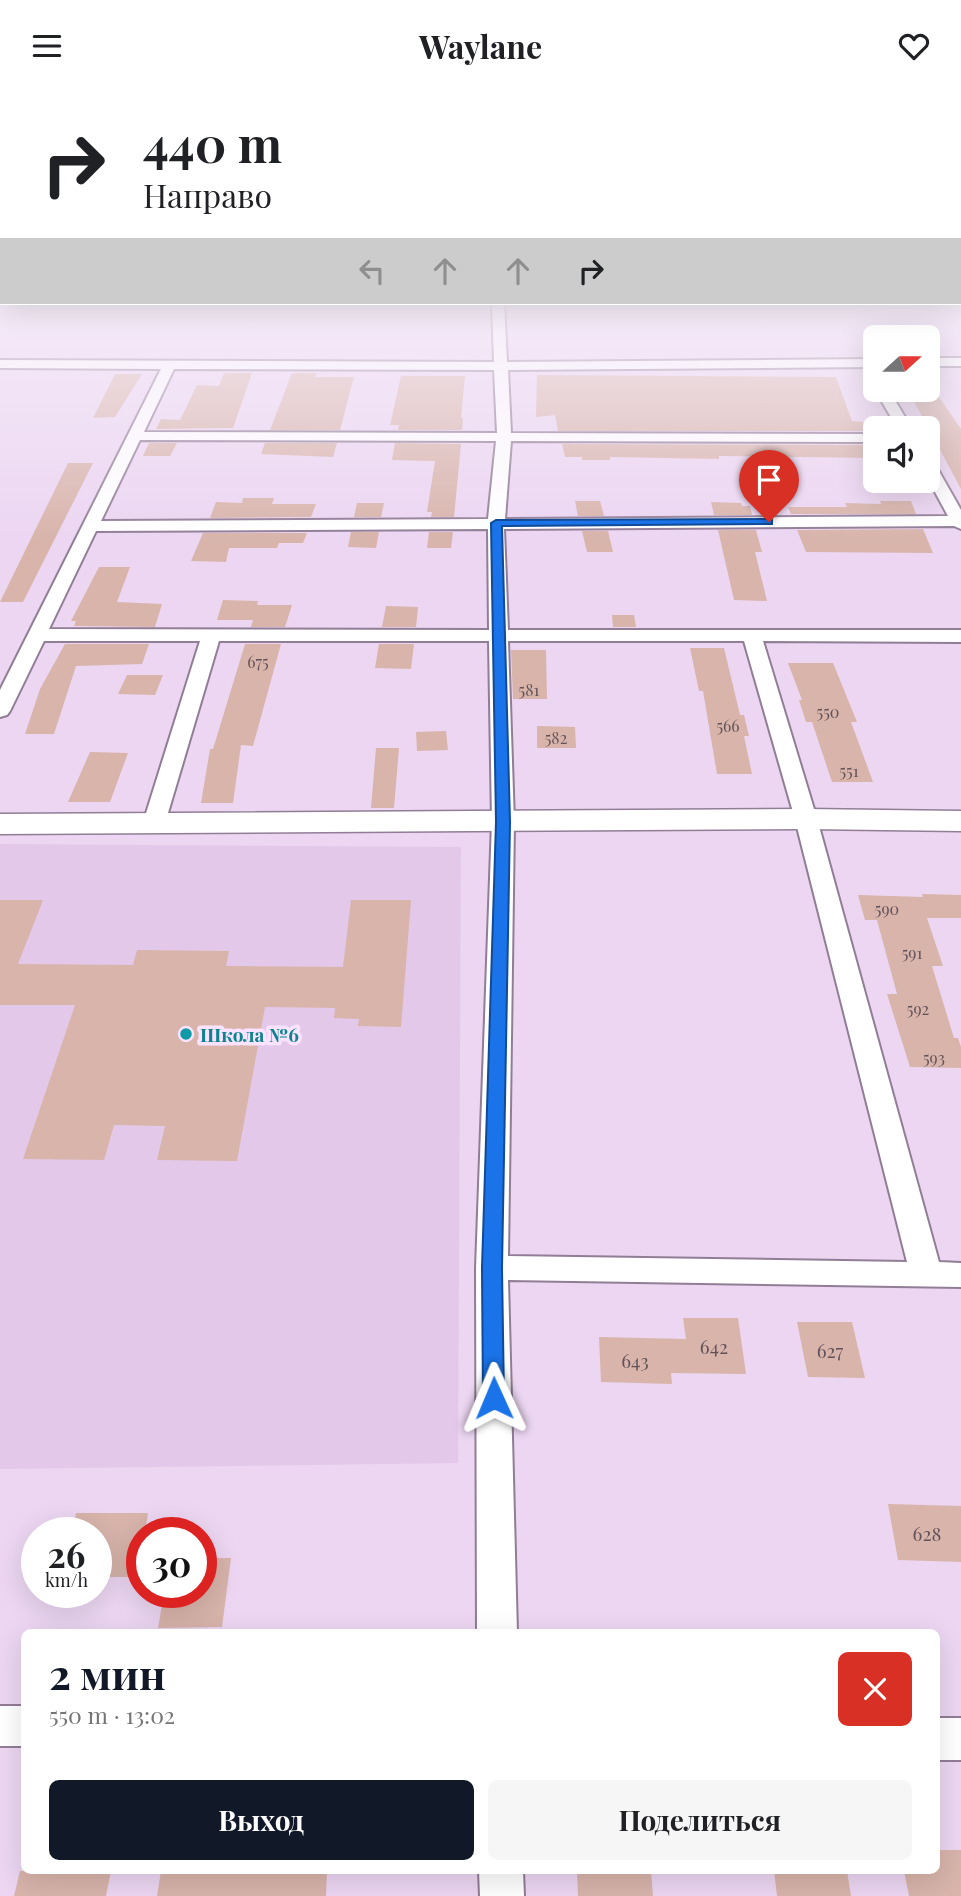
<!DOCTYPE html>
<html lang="ru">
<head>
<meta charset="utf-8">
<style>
  body { margin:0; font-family:"Playfair Display",serif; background:#f6f6f6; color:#202124; height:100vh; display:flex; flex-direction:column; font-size:26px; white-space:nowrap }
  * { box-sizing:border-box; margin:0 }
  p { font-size:23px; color:#757577 }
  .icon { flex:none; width:38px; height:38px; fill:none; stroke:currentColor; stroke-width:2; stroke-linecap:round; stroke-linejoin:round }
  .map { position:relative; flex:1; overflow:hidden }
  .drawer { position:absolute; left:21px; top:1538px; width:919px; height:245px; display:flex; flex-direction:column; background:#fff; border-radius:10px; box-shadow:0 7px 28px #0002 }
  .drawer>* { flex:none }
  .hud { position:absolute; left:0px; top:0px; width:962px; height:214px; box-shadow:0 7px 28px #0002; background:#fff; color:#202124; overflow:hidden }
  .needle { width:46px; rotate:69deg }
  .buttons { position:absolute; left:863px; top:234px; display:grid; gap:14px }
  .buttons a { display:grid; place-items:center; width:77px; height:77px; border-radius:10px; background:#fff; box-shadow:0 7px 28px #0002; font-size:35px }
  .speed { position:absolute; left:21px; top:1426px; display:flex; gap:14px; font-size:35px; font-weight:700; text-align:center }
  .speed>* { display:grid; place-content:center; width:91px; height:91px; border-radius:50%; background:#fff; box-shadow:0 7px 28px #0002; line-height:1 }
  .speed small { font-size:18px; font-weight:400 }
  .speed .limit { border:10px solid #d22; background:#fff; color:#111 }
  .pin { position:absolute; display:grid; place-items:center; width:60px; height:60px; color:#fff; margin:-72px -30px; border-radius:50% 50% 50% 0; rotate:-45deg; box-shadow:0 0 7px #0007 }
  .pin .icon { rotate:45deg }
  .me { position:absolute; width:77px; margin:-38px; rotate:359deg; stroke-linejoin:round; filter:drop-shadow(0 0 5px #0008) }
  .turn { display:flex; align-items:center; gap:24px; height:147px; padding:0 28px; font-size:32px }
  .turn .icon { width:91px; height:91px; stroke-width:2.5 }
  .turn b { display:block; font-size:49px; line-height:60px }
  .lanes { display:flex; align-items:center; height:66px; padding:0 28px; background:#0003; justify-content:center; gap:35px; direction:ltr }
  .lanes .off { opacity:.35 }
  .round { display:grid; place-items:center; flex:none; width:74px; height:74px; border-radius:10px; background:#f6f6f6 }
  .summary { display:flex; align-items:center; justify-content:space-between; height:119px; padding:0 28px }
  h1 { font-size:42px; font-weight:700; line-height:52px; color:#111827 }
  .action { display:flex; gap:14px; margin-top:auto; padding:14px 28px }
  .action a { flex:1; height:80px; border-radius:10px; background:#111827; color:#fff; font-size:28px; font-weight:700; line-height:80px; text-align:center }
  .action a+a { background:#f6f6f6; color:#202124 }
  header { display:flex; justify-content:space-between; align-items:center; height:91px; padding:0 28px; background:#fff; font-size:32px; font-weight:700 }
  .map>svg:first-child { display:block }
</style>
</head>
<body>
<header><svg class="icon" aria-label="menu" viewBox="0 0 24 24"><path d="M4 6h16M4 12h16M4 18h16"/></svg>Waylane<svg class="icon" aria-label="heart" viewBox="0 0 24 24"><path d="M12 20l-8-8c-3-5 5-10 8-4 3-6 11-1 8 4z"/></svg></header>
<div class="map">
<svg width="961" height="1805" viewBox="0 0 961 1805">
  <rect width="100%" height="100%" fill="#ecd6f2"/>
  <path fill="#e3c8e9" d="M0 753 461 756 458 1372 0 1378Z"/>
  <g fill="#d8b4ab">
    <path d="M224 282H252L233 337 156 338 161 328 180 329 197 294 219 295Z"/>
    <path d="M292 282H317L315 286H354L340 339H270Z"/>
    <path d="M115 283H142L115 326 93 327Z"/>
    <path d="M537 284 836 286 852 330 863 331 867 340H558L555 324 536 326Z"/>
    <path d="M401 285H465L461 327H463L462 339H398L399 334H390Z"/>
    <path d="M908 299H934L961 338V398Z"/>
    <path d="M149 352H177L170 365H143Z"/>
    <path d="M265 352H337L333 366 261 363Z"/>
    <path d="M395 352 461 353 454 426H431L432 421H427L435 370 392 369Z"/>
    <path d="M562 353 872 354 875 367 719 365V368L610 366V369H582V366H565Z"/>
    <path d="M68 372H93L23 511H0Z"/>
    <path d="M243 407H274L272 413H316L311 426 210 427 216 411 242 412Z"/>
    <path d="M575 410H600L604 425H578Z"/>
    <path d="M880 410H911L916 423H791L788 416H847L845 412 881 413Z"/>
    <path d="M711 411 741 412 742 415H750L752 424H714Z"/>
    <path d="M357 412H384L381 426H354Z"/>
    <path d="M923 438 933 462 806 461 797 439Z"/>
    <path d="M718 439H756L762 461H755L767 510 734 509Z"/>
    <path d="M582 440H608L613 461H587Z"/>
    <path d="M351 441H379L376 457 348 456Z"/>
    <path d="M429 441H453L451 457H427Z"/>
    <path d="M203 442H307L303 452H279L277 457H229L226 471 191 470Z"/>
    <path d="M99 476H130L117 511 162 513 155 536 74 535 76 530H71Z"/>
    <path d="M223 509 258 510 255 523 257 514H292L285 536H251L253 529H217Z"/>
    <path d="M386 515 418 516 416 536H382Z"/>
    <path d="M612 524H634L636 536H613Z"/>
    <path d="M65 553H149L142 573 76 575 54 643H25L40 598Z"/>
    <path d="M245 553H281L253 655 241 654 233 712H201L210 658H213Z"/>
    <path d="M379 553H414L411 578 375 577Z"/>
    <path d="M690 557H724L740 624H744L749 645H744L752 683H717L703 600H699Z"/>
    <path d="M511 559H546L547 608H513Z"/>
    <path d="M788 572H833L857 631H851L873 691H832L812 631H806L799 609H802Z"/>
    <path d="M127 584H163L155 604 118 603Z"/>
    <path d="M537 635 575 636 576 657H537Z"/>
    <path d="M446 640 448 659 417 660 416 641Z"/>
    <path d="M376 657H399L394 717H371Z"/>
    <path d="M90 661 128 662 110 711H68Z"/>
    <path d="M922 803 961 804V827H927L943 875H932L954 947H958L961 956V977L910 976 887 903H897L877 829H865L858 804 923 806Z"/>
    <path d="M0 809H43L18 873 133 874 137 859 229 860 226 875 343 876 351 809H411L401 936 358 935 359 928 334 927 335 917 265 916 237 1070 157 1069 165 1035 114 1034 104 1069 23 1068 75 914H0Z"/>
    <path d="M683 1227H738L746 1283 671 1282 672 1293 601 1291 599 1246 686 1248Z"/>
    <path d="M797 1231H852L865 1287 808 1286Z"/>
    <path d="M888 1413 961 1415V1471L898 1469Z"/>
    <path d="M76 1422H148L145 1442H142L137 1486H96V1442H72Z"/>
    <path d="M201 1467H231L222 1536 158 1537 164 1502H201Z"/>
    <path d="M936 1759H961V1805H909L904 1780H936Z"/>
    <path d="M20 1780H111L106 1805H14Z"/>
    <path d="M161 1780H327L326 1805H157Z"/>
    <path d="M577 1780H651L653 1805H578Z"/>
    <path d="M774 1780H847L851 1805H777Z"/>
  </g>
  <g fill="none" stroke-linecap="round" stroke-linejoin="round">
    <defs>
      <g id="street">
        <path d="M492 212H504L507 271 875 268V276L508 279 511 342 875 343V351L511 350 505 428 948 425 928 388V370L936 375 961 419V438L954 435 504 438 508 539H961V551L763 550 817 728 939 1171 961 1172V1196L508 1189 517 1542H477L476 1177 492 731 489 550H219L165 732 162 737H146L143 732 200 550H44L10 620 7 624 0 626V599L161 278 0 277V269L494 271ZM174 278 494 279 497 342 144 341ZM140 349 496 350 488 428 101 430ZM488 438 489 539 49 538 96 440ZM508 550H744L795 728 907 1171 508 1165 514 731Z"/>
        <rect x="928" y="267" width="33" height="8"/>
        <path d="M875 299H889L912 338H898Z"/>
        <rect x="0" y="1615" width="24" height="40"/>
        <rect x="936" y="1627" width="25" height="42"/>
        <path d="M479 1780H523L524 1805H480Z"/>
      </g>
      <path id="secondary" d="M806 718 961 720V740L806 738 0 743V723Z"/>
    </defs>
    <use href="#street" stroke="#917d96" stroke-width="4"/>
    <use href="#secondary" stroke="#917d96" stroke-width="3"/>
    <use href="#street" fill="#fff" fill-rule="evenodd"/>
    <use href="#secondary" fill="#fff" fill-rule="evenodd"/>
  </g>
  <linearGradient id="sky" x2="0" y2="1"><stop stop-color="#8cbbe0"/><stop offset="0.44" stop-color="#f6edf9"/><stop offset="1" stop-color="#f6edf9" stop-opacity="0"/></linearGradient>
  <rect width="961" height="449" fill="url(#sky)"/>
  <path fill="#1a73e8" stroke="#114b97" stroke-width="2" d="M769 428 772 429V433L502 435 510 731 502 1177 504 1307 501 1313 494 1316 486 1313 483 1307 482 1177 496 731 491 432 496 429Z"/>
  <circle fill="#0f9aa8" stroke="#fae3ff" stroke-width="2.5" cx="186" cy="943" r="7"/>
  <g text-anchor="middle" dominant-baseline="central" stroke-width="7" stroke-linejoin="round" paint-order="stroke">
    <g font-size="16" fill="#635359">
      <text x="258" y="570">675</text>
      <text x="529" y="598">581</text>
      <text x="828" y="620">550</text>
      <text x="728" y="634">566</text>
      <text x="556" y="646">582</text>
      <text x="849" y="679">551</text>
      <text x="887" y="817">590</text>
      <text x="912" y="861">591</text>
      <text x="918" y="917">592</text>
      <text x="934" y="966">593</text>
    </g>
    <g font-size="19" font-weight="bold" fill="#0d838f" stroke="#fae3ff" text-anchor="start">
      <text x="200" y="943">Школа №6</text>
    </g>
    <g font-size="19" fill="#635359">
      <text x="714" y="1255">642</text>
      <text x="830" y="1259">627</text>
      <text x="635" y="1269">643</text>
      <text x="927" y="1442">628</text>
    </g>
  </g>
</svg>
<div class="buttons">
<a><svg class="needle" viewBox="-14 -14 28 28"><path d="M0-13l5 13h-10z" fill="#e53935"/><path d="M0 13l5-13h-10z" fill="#757577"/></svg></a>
<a><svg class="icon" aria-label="sound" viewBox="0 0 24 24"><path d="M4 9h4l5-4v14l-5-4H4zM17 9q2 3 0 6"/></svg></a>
</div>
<div class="speed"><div>26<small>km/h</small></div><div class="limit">30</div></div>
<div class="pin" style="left:769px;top:431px;background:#d93025"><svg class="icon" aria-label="arrive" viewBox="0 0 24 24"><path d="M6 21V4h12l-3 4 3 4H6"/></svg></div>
<svg class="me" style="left:494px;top:1307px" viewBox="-20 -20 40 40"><path d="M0-17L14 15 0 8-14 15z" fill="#1a73e8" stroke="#fff" stroke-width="4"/></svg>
<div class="hud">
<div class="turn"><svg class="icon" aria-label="right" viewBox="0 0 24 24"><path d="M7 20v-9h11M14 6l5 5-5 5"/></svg><div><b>440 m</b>Направо</div></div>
<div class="lanes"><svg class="icon off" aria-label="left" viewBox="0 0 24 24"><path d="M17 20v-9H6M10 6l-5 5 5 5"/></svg><svg class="icon off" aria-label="ahead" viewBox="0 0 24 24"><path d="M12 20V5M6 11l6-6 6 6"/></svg><svg class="icon off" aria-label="ahead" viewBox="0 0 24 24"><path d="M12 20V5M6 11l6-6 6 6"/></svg><svg class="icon" aria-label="right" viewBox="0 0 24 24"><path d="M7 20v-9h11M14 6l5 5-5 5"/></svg></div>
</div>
<section class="drawer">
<div class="summary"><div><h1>2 мин</h1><p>550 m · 13:02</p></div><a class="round" style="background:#d93025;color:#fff"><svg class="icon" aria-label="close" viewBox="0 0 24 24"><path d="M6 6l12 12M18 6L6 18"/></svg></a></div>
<div class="action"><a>Выход</a><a>Поделиться</a></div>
</section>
</div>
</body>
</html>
